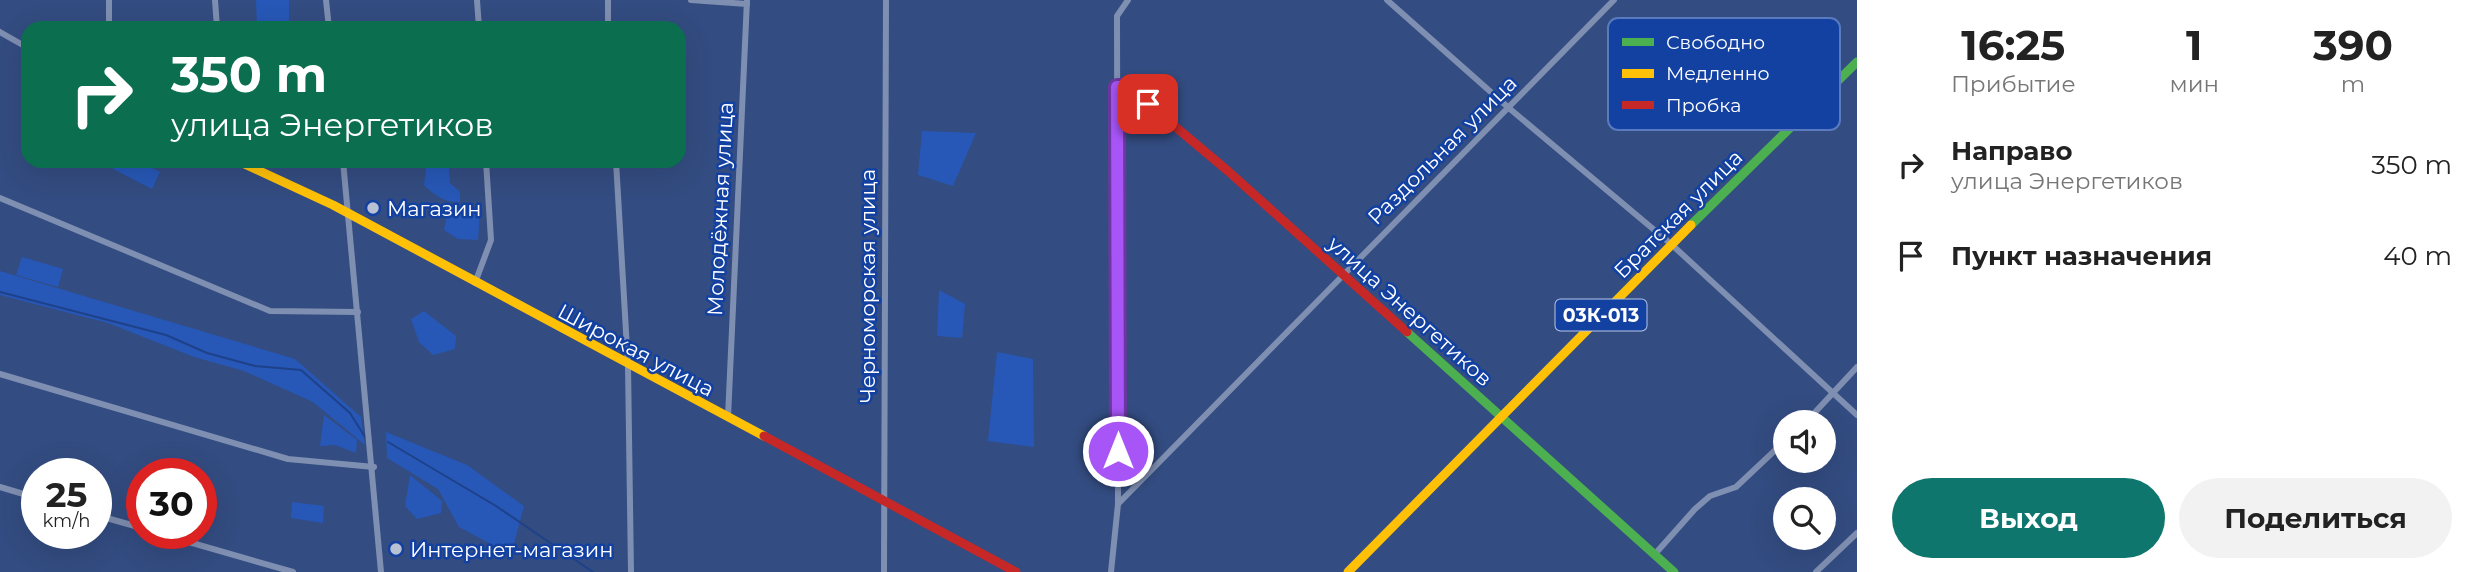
<!DOCTYPE html>
<html lang="ru">
<head>
<meta charset="utf-8">
<style>
  body { margin:0; font-family:Montserrat,sans-serif; background:#f2f2f2; color:#222; height:100vh; display:flex; flex-direction:column; font-size:26px; white-space:nowrap }
  * { box-sizing:border-box; margin:0 }
  p { font-size:23px; color:#767676 }
  .icon { flex:none; width:38px; height:38px; fill:none; stroke:currentColor; stroke-width:2; stroke-linecap:round; stroke-linejoin:round }
  .map { position:relative; flex:1; overflow:hidden }
  .sheet { display:flex; flex-direction:column; background:#fff; width:630px }
  .sheet>* { flex:none }
  .hud { position:absolute; left:21px; top:21px; width:665px; height:147px; border-radius:21px; box-shadow:0 7px 28px #0002; background:#0b6e4f; color:#fff; overflow:hidden }
  .fabs { position:absolute; left:1773px; top:410px; display:grid; gap:14px }
  .fabs a { display:grid; place-items:center; width:63px; height:63px; border-radius:50%; background:#fff; box-shadow:0 7px 28px #0002; font-size:35px }
  .speed { position:absolute; left:21px; top:458px; display:flex; gap:14px; font-size:35px; font-weight:700; text-align:center }
  .speed>* { display:grid; place-content:center; width:91px; height:91px; border-radius:50%; background:#fff; box-shadow:0 7px 28px #0002; line-height:1 }
  .speed small { font-size:18px; font-weight:400 }
  .speed .limit { border:10px solid #d22; background:#fff; color:#111 }
  .pin { position:absolute; display:grid; place-items:center; width:60px; height:60px; color:#fff; margin:-30px; border-radius:14px; box-shadow:0 4px 10px #0006 }
  .me { position:absolute; width:77px; margin:-38px; rotate:0deg; stroke-linejoin:round; filter:drop-shadow(0 0 5px #0008) }
  .turn { display:flex; align-items:center; gap:24px; height:147px; padding:0 35px; font-size:32px }
  .turn .icon { width:91px; height:91px; stroke-width:2.5 }
  .turn b { display:block; font-size:49px; line-height:60px }
  .eta { display:flex; justify-content:space-evenly; align-items:center; height:119px; text-align:center }
  .eta b { font-size:42px; font-weight:700; line-height:49px }
  .button { display:flex; gap:14px; margin-top:auto; padding:14px 35px }
  .button a { flex:1; height:80px; border-radius:42px; background:#0f766e; color:#fff; font-size:28px; font-weight:700; line-height:80px; text-align:center }
  .button a+a { background:#f2f2f2; color:#222 }
  ul { padding:0; list-style:none }
  li { display:flex; align-items:center; gap:21px; height:91px; padding:0 35px }
  li div { flex:1 }
  li b { display:block; font-size:26px }
  li em { font-style:normal }
  main { display:flex; flex:1; min-height:0 }
  .map>svg:first-child { display:block }
</style>
</head>
<body>
<main>
<div class="map">
<svg width="1857" height="572" viewBox="0 0 1857 572">
  <rect width="100%" height="100%" fill="#334c81"/>
  <g fill="#2758b7">
    <path d="M256 0H289V28H257Z"/>
    <path d="M922 131 976 133 953 186 918 175Z"/>
    <path d="M117 161H138L160 172 152 189 113 169Z"/>
    <path d="M427 161H435L449 168 450 183 460 192V202C445 203 434 195 424 185Z"/>
    <path d="M448 209 480 210 478 240 458 239 444 230Z"/>
    <path d="M22 257 63 269 58 287 16 275Z"/>
    <path d="M0 271 295 359 361 417 365 445 313 402 244 371 194 357 108 323 0 295Z"/>
    <path d="M939 290 965 304 962 338 937 336Z"/>
    <path d="M424 311 456 336 455 349 433 355 419 342 411 319Z"/>
    <path d="M997 352 1033 359 1034 447 988 441Z"/>
    <path d="M324 415 357 440 356 453 335 445 320 446Z"/>
    <path d="M386 432 467 465 524 506 511 555 459 527 438 489 387 458Z"/>
    <path d="M410 475 442 501 441 513 417 519 405 506Z"/>
    <path d="M292 502 324 506 323 523 291 518Z"/>
  </g>
  <g fill="none" stroke-linecap="round" stroke-linejoin="round">
    <g stroke="#1e4189" stroke-width="2">
      <path d="M0 292 166 335 207 353 255 366 301 370 350 413 365 437"/>
      <path d="M388 442 496 506 593 572"/>
    </g>
    <g stroke="#7f8fb1" stroke-width="6">
      <path d="M215 0 217 28"/>
      <path d="M326 0 329 28"/>
      <path d="M477 0 479 28"/>
      <path d="M608 0V28"/>
      <path d="M691 0 747 4"/>
      <path d="M1387 0 1510 109 1671 244 1857 415"/>
      <path d="M109 28V0"/>
      <path d="M0 32 28 48"/>
      <path d="M343 161 381 572"/>
      <path d="M616 161 628 366 631 572"/>
      <path d="M0 198 270 311 358 312"/>
      <path d="M475 283 491 240 486 161"/>
      <path d="M0 374 288 459 374 467"/>
      <path d="M728 417 747 0"/>
      <path d="M1806 422 1857 367"/>
      <path d="M0 487 37 498"/>
      <path d="M1118 504 1614 0"/>
      <path d="M96 515 142 528"/>
      <path d="M161 534 293 572"/>
      <path d="M1655 554 1695 509 1710 496 1736 487 1785 441"/>
      <path d="M884 572 886 0"/>
      <path d="M1111 572 1118 504 1117 16 1128 0"/>
      <path d="M1816 572 1857 533"/>
    </g>
    <g stroke="#4caf50" stroke-width="9">
      <path d="M1691 225 1857 62"/>
      <path d="M1407 332 1674 572"/>
    </g>
    <g stroke="#ffc107" stroke-width="9">
      <path d="M238 161 333 205 764 436"/>
      <path d="M1348 572 1691 225"/>
    </g>
    <g stroke="#c62828" stroke-width="9">
      <path d="M1117 87H1128L1228 171 1407 332"/>
      <path d="M764 436 1016 572"/>
    </g>
  </g>
  <g fill="none" stroke-linecap="round" stroke-linejoin="round">
    <defs>
      <path id="route" d="M1118 451 1117 87H1128L1148 104"/>
    </defs>
    <use href="#route" stroke="#6d37a1" stroke-width="18"/>
    <use href="#route" stroke="#a855f7" stroke-width="12"/>
  </g>
  <g fill="#b8c0d3" stroke="#1241a2" stroke-width="2.5">
    <circle cx="373" cy="208" r="7"/>
    <circle cx="396" cy="549" r="7"/>
  </g>
  <g text-anchor="middle" dominant-baseline="central" stroke-width="5" stroke-linejoin="round" paint-order="stroke">
    <rect fill="#1241a2" stroke="#b8c6e3" stroke-width="2" x="1555.5" y="299.5" width="91" height="31" rx="5"/>
    <g font-size="19" font-weight="bold" fill="#fff">
      <text x="1601" y="315">03К-013</text>
    </g>
    <g font-size="21" fill="#fff" stroke="#1241a2">
      <text transform="translate(1442 150) rotate(-45)">Раздольная улица</text>
      <text transform="translate(720 209) rotate(-87)">Молодёжная улица</text>
      <text transform="translate(1678 214) rotate(-45)">Братская улица</text>
      <text transform="translate(867 286) rotate(-90)">Черноморская улица</text>
      <text transform="translate(1410 311) rotate(42)">улица Энергетиков</text>
      <text transform="translate(636 350) rotate(28)">Широкая улица</text>
    </g>
    <g font-size="21" fill="#fff" stroke="#1241a2" text-anchor="start">
      <text x="387" y="208">Магазин</text>
      <text x="410" y="549">Интернет-магазин</text>
    </g>
  </g>
  <rect x="1608" y="18" width="232" height="112" rx="10" fill="#1241a2" stroke="#597abe" stroke-width="2"/>
  <rect x="1622" y="38" width="32" height="8" fill="#4caf50"/>
  <rect x="1622" y="69" width="32" height="9" fill="#ffc107"/>
  <rect x="1622" y="101" width="32" height="8" fill="#c62828"/>
  <g font-size="19" fill="#fff">
    <text x="1666" y="49">Свободно</text>
    <text x="1666" y="80">Медленно</text>
    <text x="1666" y="112">Пробка</text>
  </g>
</svg>
<div class="fabs">
<a><svg class="icon" aria-label="sound" viewBox="0 0 24 24"><path d="M4 9h4l5-4v14l-5-4H4zM17 9q2 3 0 6"/></svg></a>
<a><svg class="icon" aria-label="search" viewBox="0 0 24 24"><circle cx="10" cy="10" r="6"/><path d="M15 15l6 6"/></svg></a>
</div>
<div class="speed"><div>25<small>km/h</small></div><div class="limit">30</div></div>
<div class="pin" style="left:1148px;top:104px;background:#d93025"><svg class="icon" aria-label="arrive" viewBox="0 0 24 24"><path d="M6 21V4h12l-3 4 3 4H6"/></svg></div>
<svg class="me" style="left:1118px;top:451px" viewBox="-20 -20 40 40"><circle r="17" fill="#a855f7" stroke="#fff" stroke-width="3"/><path d="M0-11L8 9 0 5-8 9z" fill="#fff"/></svg>
<div class="hud">
<div class="turn"><svg class="icon" aria-label="right" viewBox="0 0 24 24"><path d="M7 20v-9h11M14 6l5 5-5 5"/></svg><div><b>350 m</b>улица Энергетиков</div></div>
</div>
</div>
<section class="sheet">
<div class="eta">
<div><b>16:25</b><p>Прибытие</p></div>
<div><b>1</b><p>мин</p></div>
<div><b>390</b><p>m</p></div>
</div>
<ul>
<li><svg class="icon" aria-label="right" viewBox="0 0 24 24"><path d="M7 20v-9h11M14 6l5 5-5 5"/></svg><div><b>Направо</b><p>улица Энергетиков</p></div><em>350 m</em></li>
<li><svg class="icon" aria-label="arrive" viewBox="0 0 24 24"><path d="M6 21V4h12l-3 4 3 4H6"/></svg><div><b>Пункт назначения</b></div><em>40 m</em></li>
</ul>
<div class="button"><a>Выход</a><a>Поделиться</a></div>
</section>
</main>
</body>
</html>
